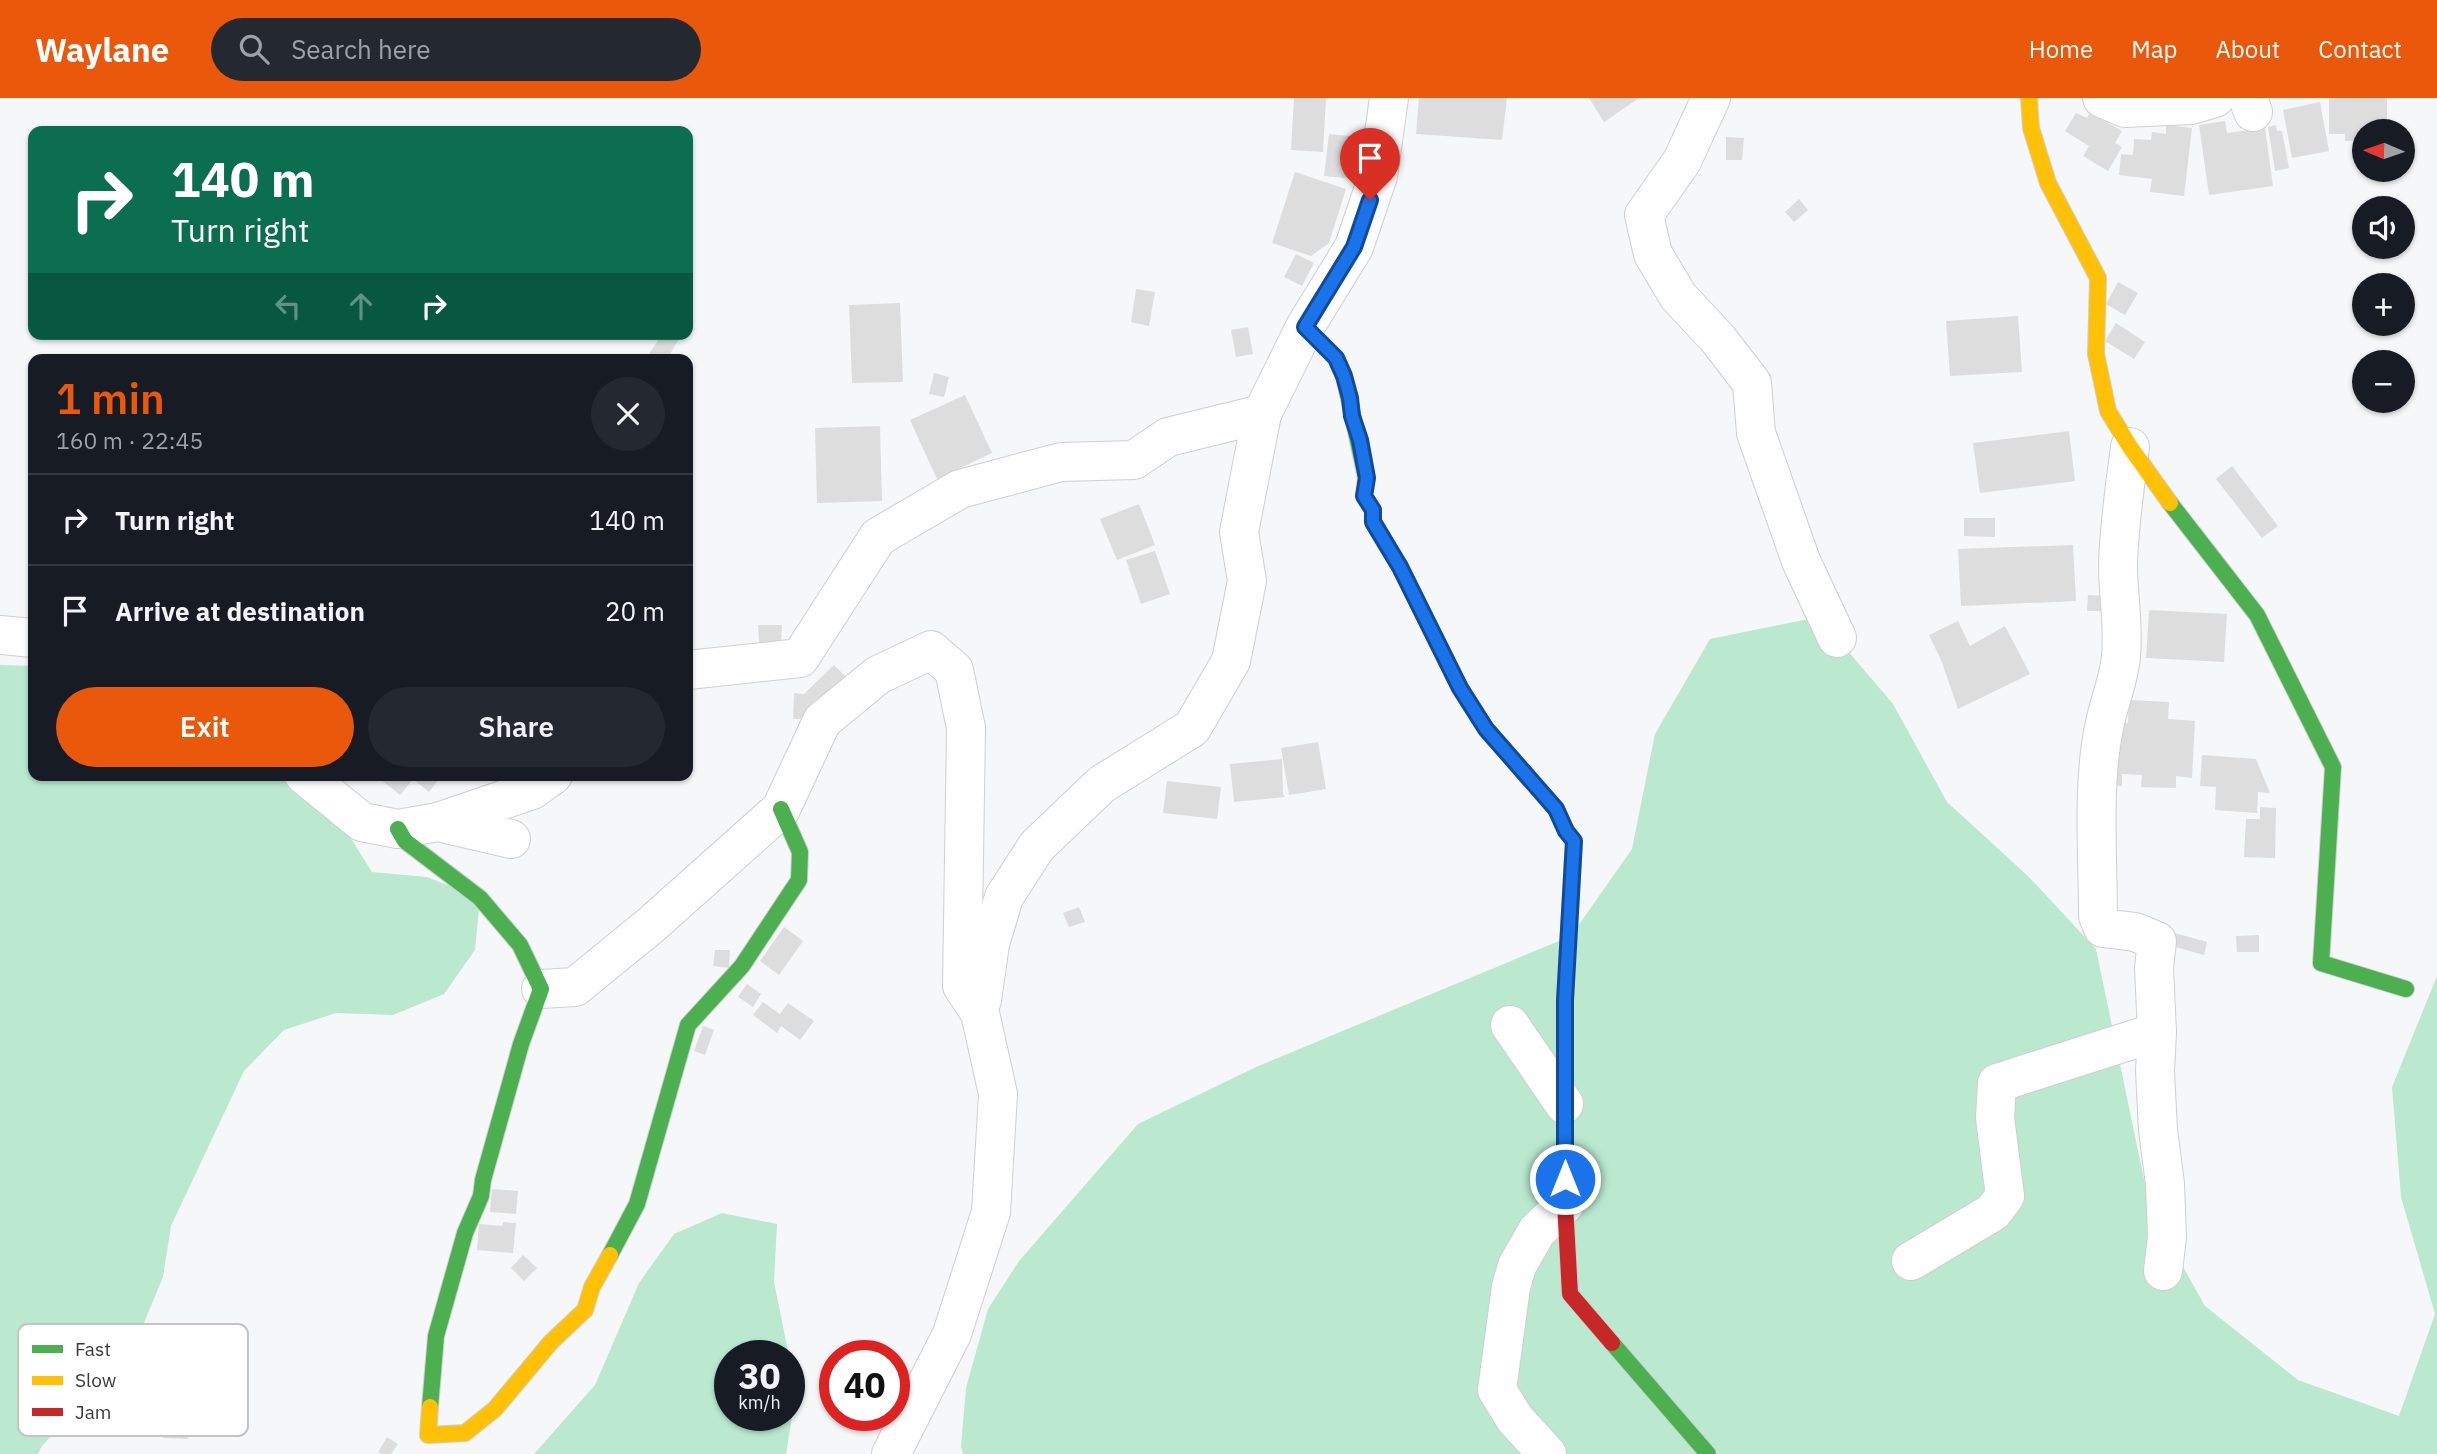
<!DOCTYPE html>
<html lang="en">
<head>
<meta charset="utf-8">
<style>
  body { margin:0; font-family:"IBM Plex Sans",sans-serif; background:#242831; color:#f1f3f6; height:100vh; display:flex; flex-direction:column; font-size:26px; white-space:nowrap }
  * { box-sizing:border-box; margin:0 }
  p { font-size:23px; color:#9ea1a6 }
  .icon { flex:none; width:38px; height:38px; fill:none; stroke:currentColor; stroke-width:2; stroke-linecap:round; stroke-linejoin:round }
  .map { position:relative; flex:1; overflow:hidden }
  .details { position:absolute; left:28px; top:256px; width:665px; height:427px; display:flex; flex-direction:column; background:#171b24; border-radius:14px; box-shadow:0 2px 5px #0004 }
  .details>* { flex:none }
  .banner { position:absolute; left:28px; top:28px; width:665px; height:214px; border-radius:14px; box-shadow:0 2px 5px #0004; background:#0b6e4f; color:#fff; overflow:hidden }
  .needle { width:46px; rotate:272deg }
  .tools { position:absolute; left:2352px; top:21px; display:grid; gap:14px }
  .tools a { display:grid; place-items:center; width:63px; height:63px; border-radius:50%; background:#171b24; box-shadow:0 2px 5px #0004; font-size:35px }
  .speed { position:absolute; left:714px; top:1242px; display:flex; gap:14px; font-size:35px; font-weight:700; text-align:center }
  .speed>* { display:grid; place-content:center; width:91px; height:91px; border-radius:50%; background:#171b24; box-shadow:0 2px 5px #0004; line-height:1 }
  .speed small { font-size:18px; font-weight:400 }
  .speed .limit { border:10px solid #d22; background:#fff; color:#111 }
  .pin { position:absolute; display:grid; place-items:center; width:60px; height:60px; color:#fff; margin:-72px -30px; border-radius:50% 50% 50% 0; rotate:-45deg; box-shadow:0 0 7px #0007 }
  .pin .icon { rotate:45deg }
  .me { position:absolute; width:77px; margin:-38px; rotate:0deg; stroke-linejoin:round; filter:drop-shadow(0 0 5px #0008) }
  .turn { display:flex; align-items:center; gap:24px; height:147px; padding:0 28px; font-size:32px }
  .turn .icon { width:91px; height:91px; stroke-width:2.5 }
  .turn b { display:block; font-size:49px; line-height:60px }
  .lanes { display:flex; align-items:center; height:66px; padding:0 28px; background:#0003; justify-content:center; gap:35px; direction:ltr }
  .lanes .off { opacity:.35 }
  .round { display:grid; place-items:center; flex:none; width:74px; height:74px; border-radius:37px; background:#242831 }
  .overview { display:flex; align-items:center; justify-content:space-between; height:119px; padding:0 28px }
  h1 { font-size:42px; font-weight:600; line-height:52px; color:#ea580c }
  .button { display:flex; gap:14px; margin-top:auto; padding:14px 28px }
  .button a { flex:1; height:80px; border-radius:42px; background:#ea580c; color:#fff; font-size:28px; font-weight:600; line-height:80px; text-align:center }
  .button a+a { background:#242831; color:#f1f3f6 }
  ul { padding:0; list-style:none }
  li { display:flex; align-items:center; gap:21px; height:91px; padding:0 28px; border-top:2px solid #363941 }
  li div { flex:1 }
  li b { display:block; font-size:26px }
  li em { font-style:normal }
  header { display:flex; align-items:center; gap:42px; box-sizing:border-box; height:98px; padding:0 35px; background:#ea580c; color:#fff }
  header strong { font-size:33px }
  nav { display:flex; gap:38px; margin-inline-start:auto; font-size:24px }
  .search { width:490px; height:63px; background:#242831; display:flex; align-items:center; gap:18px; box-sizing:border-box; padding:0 24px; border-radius:38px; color:#9ea1a6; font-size:26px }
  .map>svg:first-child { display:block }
</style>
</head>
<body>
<header>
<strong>Waylane</strong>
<div class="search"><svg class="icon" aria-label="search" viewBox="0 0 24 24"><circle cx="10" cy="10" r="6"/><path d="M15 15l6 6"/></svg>Search here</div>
<nav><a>Home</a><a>Map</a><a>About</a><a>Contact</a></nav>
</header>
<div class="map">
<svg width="2437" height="1356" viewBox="0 0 2437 1356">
  <rect width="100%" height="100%" fill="#f6f7f8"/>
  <g fill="#bae9d0">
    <path d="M1819 519 1893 606 1947 704 2028 778 2096 851 2150 1110 2205 1208 2298 1282 2399 1318 2435 1216 2401 1099 2392 989 2437 878V1356H963L961 1348 966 1290 988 1211 1019 1163 1138 1026 1256 969 1571 838 1632 751 1655 636 1710 541Z"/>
    <path d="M0 567 33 568V677H277L345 731 372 774 427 779 480 800 475 852 444 896 393 917 336 915 284 932 244 973 171 1128 163 1179 121 1280 75 1311 42 1348 38 1356H0Z"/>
    <path d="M722 1115 777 1126 774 1184 789 1258H730V1318H789V1260L796 1294 786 1356H534L595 1287 639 1185 674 1136Z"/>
  </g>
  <g fill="#ddddde">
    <path d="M1294 0H1326L1323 54 1291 52Z"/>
    <path d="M1419 0H1507L1502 42 1416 36Z"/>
    <path d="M1589 0H1639L1604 24Z"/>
    <path d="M2329 0H2387V33H2364V42L2345 43V36H2329Z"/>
    <path d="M2320 4 2329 53 2292 60 2283 12Z"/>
    <path d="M2090 14 2122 33 2115 45 2122 49 2108 73 2083 58 2089 48 2065 33 2076 15 2087 20Z"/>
    <path d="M2225 23 2227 35 2265 30 2273 88 2209 97 2199 27Z"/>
    <path d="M2166 27 2192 30 2184 98 2150 94 2152 81 2119 77 2121 56 2133 57 2134 41 2151 42 2152 34 2166 36Z"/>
    <path d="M2276 27 2277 33H2282L2289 70 2275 73 2268 29Z"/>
    <path d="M1329 36 1359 39 1354 81 1324 78Z"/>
    <path d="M1726 39 1744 40 1742 62H1726Z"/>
    <path d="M1295 74 1346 91 1329 145 1311 158 1272 145Z"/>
    <path d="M1799 101 1808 112 1794 124 1785 114Z"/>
    <path d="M1296 156 1314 165 1302 188 1284 179Z"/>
    <path d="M2118 184 2138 195 2125 217 2106 206Z"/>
    <path d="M1136 191 1155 194 1149 228 1131 224Z"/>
    <path d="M900 205 903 284 852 285 849 207Z"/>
    <path d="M2018 218 2022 274 1950 278 1946 223Z"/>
    <path d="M2116 225 2145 244 2134 261 2105 243Z"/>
    <path d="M1248 229 1253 256 1236 259 1231 232Z"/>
    <path d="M662 236H682L667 261H646Z"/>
    <path d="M934 275 949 279 944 299 929 296Z"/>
    <path d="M965 297 992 355 937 381 910 322Z"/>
    <path d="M880 328 882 403 817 405 815 330Z"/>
    <path d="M2069 333 2075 383 1980 395 1973 345Z"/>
    <path d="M2232 368 2278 428 2262 440 2216 381Z"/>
    <path d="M1139 406 1155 447 1117 462 1100 421Z"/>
    <path d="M1964 420H1995V439L1964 438Z"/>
    <path d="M2073 447 2076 503 1961 508 1958 451Z"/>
    <path d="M1155 453 1170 496 1141 506 1126 462Z"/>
    <path d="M2088 497 2107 498V513H2087Z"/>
    <path d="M2149 512 2227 516 2224 564 2146 560Z"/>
    <path d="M1958 523 1970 548 2005 528 2030 576 1958 611 1941 562 1929 537Z"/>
    <path d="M758 527H782L781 545 759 544Z"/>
    <path d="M834 567 850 583 811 621H793L794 595 804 596Z"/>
    <path d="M2129 602 2169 604 2168 621 2195 623 2192 680 2176 678V690L2141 689 2142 677 2122 676V688L2105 687 2117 624 2128 625Z"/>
    <path d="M1318 644 1326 691 1289 697 1281 650Z"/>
    <path d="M2202 657 2256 661 2270 695 2258 694 2257 715 2215 712 2216 689 2200 688Z"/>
    <path d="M1282 661 1283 696 1285 699 1234 704 1230 666Z"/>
    <path d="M375 677H442L429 694 413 681 400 697Z"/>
    <path d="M1167 683 1221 689 1217 721 1163 715Z"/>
    <path d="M2260 709 2276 710 2275 760 2244 759 2246 721H2260Z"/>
    <path d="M1079 809 1085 824 1069 829 1063 815Z"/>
    <path d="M784 829 803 843 779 877 760 863Z"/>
    <path d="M2175 835 2207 844 2204 857 2172 848Z"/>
    <path d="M2259 837V854H2237L2236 838Z"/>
    <path d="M715 852H730L729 870 713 868Z"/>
    <path d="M747 886 761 896 753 909 738 899Z"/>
    <path d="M763 904 780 916 788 905 814 923 800 942 781 928 777 935 753 917Z"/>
    <path d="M703 928 714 932 705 957 694 953Z"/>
    <path d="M492 1091 518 1093 516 1116 490 1114Z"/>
    <path d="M503 1124 516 1125 513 1155 477 1152 479 1126 502 1128Z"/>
    <path d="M523 1157 537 1170 524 1183 511 1170Z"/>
    <path d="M163 1324 188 1325V1341L163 1340Z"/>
    <path d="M387 1339 398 1346 391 1356H381L378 1354Z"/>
  </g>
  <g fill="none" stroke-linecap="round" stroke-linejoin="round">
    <defs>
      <g id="street">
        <path d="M1711 0 1682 63 1644 117 1653 156 1678 198 1718 241 1752 285 1756 335 1801 463 1837 540"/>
        <path d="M2102 0 2125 10 2191 7 2215 0"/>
        <path d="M2248 0 2253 14"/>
        <path d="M2130 349C2125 388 2119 427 2118 467 2118 497 2124 527 2121 558 2119 583 2108 606 2104 630 2092 686 2098 760 2098 818L2103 830 2135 834 2157 843 2154 870 2157 934 2155 973 2158 1032 2165 1086 2167 1139 2163 1173"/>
        <path d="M0 537 33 540"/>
        <path d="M688 572 800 560 878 439 960 391 1061 364 1134 362 1168 339 1262 316"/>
        <path d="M304 677 362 724 398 731 438 724 511 741"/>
        <path d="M438 724 532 692 553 677"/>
        <path d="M541 891 575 889 651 827 781 711 822 623 878 577 931 552 954 572 966 630 962 888 980 915 998 996 991 1114 952 1236 891 1356"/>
        <path d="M982 902 990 846 1004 799 1037 748 1102 686 1192 630 1231 563 1247 483 1239 434 1262 316 1305 229 1354 149 1378 78 1389 0"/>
        <path d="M1510 927 1564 1006"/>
        <path d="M1911 1163 1993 1114 2005 1098 1995 1020 1997 985 2157 934"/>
        <path d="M1547 1356 1515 1321 1497 1292 1511 1189 1517 1168 1537 1133 1565 1106"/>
      </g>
      <g id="fast">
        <path d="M1305 229 1336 260 1344 278 1366 380 1364 398 1373 412V424L1400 469 1460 590 1486 631 1556 711 1566 733 1574 743 1565 902V951"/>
        <path d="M2170 405 2257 517 2333 669 2321 865 2406 891"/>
        <path d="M398 731 405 743 480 800 520 847 541 891 521 946 483 1082 481 1098 465 1135 436 1238 430 1309"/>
        <path d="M610 1157 637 1106 688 927 742 868 799 782 800 754 781 711"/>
        <path d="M1612 1245 1708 1356"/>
      </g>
      <g id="slow">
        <path d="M2029 0 2031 30 2048 85 2098 180 2096 256 2108 313 2130 349 2170 405"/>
        <path d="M430 1309 428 1337 465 1335 495 1311 551 1244 585 1212 592 1189 610 1157"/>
      </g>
      <path id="jam" d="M1565 951V1106L1570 1196 1612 1245"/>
    </defs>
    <use href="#street" stroke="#cecfd0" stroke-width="40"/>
    <use href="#fast" stroke="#cecfd0" stroke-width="18"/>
    <use href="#slow" stroke="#cecfd0" stroke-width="18"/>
    <use href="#jam" stroke="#cecfd0" stroke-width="18"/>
    <use href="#street" stroke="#fefefe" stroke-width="38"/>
    <use href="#fast" stroke="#4caf50" stroke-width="16"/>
    <use href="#slow" stroke="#ffc107" stroke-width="16"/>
    <use href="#jam" stroke="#c62828" stroke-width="16"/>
  </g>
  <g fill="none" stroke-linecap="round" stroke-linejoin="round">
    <defs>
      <path id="route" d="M1370 102 1354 149 1305 229 1336 260 1344 278 1350 300 1352 318 1360 342 1367 380 1364 398 1373 412V424L1400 469 1460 590 1486 631 1556 711 1566 733 1574 743 1565 902V1081"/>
    </defs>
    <use href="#route" stroke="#114b97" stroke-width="18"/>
    <use href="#route" stroke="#1a73e8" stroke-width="12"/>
  </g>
  <rect x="18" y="1226" width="230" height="112" rx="10" fill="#fff" stroke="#c4c4c4" stroke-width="2"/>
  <rect x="32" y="1247" width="31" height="8" fill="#4caf50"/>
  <rect x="32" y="1278" width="31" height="9" fill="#ffc107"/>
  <rect x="32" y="1310" width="31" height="8" fill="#c62828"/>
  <g font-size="19" fill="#3a3b3c">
    <text x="75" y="1258">Fast</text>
    <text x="75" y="1289">Slow</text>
    <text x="75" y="1321">Jam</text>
  </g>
</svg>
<div class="tools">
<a><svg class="needle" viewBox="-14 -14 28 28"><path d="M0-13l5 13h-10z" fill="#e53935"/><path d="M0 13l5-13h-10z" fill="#9ea1a6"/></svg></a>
<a><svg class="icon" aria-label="sound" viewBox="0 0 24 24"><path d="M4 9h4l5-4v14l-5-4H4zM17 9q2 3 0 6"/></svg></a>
<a>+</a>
<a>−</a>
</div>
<div class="speed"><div>30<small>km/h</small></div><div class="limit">40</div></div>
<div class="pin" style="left:1370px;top:102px;background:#d93025"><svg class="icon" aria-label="arrive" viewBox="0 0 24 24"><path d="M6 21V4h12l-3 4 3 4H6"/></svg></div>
<svg class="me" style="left:1565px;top:1081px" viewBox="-20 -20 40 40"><circle r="17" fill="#1a73e8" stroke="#fff" stroke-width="3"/><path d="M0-11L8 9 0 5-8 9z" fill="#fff"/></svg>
<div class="banner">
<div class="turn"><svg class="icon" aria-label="right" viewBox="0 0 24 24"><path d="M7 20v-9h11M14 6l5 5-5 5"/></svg><div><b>140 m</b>Turn right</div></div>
<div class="lanes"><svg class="icon off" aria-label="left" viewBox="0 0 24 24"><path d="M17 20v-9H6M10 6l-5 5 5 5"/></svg><svg class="icon off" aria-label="ahead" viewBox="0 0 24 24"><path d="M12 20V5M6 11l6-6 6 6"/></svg><svg class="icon" aria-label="right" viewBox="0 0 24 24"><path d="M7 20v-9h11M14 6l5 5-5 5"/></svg></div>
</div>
<section class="details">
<div class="overview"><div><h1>1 min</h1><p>160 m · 22:45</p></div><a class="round"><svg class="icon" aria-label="close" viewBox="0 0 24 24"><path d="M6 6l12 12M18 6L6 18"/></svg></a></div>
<ul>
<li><svg class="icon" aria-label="right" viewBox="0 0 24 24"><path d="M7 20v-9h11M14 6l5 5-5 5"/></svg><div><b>Turn right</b></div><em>140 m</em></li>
<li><svg class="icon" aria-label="arrive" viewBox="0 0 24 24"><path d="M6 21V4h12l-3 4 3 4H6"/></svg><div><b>Arrive at destination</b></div><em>20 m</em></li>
</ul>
<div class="button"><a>Exit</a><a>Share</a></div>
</section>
</div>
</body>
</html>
